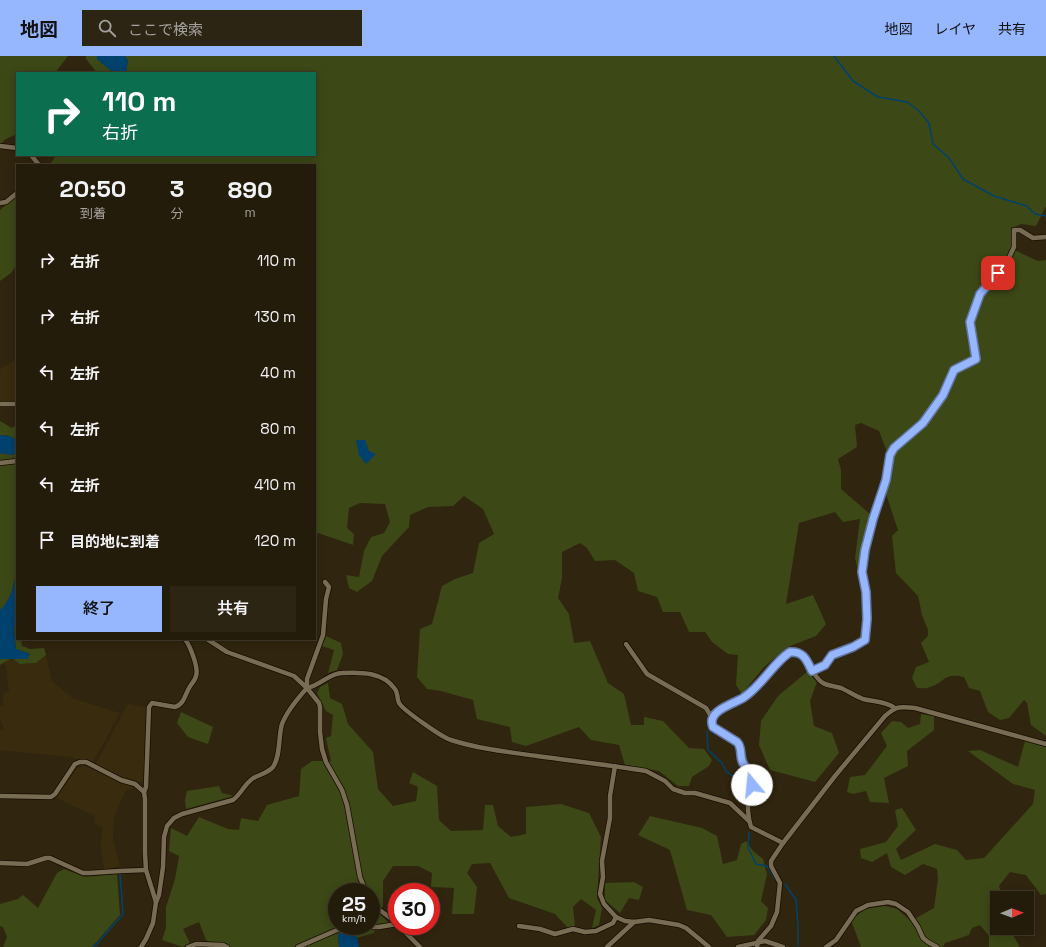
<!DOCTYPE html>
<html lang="ja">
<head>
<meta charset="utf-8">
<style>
  body { margin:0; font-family:"Space Grotesk","Noto Sans JP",sans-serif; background:#2c2514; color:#f1f3f6; height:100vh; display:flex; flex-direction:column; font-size:15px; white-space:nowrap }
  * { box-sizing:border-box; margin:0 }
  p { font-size:13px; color:#a3a19d }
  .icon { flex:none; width:22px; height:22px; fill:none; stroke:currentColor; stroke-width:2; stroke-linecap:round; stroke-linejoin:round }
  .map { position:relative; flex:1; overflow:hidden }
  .drawer { position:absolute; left:16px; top:108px; width:300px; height:476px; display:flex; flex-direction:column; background:#241c0b; border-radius:0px; box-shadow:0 2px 10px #0003,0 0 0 1px #413a2c }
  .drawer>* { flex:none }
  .hud { position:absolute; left:16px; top:16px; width:300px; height:84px; border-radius:0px; box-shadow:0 2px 10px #0003,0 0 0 1px #413a2c; background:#0b6e4f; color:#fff; overflow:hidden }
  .needle { width:26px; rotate:89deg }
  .fabs { position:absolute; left:990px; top:835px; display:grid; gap:8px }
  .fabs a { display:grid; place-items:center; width:44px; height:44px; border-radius:0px; background:#241c0b; box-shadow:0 2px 10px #0003,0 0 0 1px #413a2c; font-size:20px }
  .speed { position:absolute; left:328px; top:827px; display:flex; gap:8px; font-size:20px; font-weight:700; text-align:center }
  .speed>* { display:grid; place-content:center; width:52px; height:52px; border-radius:50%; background:#241c0b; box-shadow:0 2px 10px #0003,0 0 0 1px #413a2c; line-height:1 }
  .speed small { font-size:10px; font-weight:400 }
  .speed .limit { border:6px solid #d22; background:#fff; color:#111 }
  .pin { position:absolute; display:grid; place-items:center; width:34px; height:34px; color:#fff; margin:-17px; border-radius:8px; box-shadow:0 2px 6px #0006 }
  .me { position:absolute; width:44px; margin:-22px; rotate:343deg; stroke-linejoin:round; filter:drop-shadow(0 0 3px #0008) }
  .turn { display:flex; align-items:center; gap:14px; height:84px; padding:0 20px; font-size:18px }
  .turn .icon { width:52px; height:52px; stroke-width:2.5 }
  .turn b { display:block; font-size:28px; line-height:34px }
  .eta { display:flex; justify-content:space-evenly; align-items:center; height:68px; text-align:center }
  .eta b { font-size:24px; font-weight:600; line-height:28px }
  .primary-button { display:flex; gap:8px; margin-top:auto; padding:8px 20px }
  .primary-button a { flex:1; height:46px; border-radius:0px; background:#96b6fd; color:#111; font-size:16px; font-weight:600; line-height:46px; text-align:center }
  .primary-button a+a { background:#2c2514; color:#f1f3f6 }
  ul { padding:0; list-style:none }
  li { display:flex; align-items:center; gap:12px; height:56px; padding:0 20px }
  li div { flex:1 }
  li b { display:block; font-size:15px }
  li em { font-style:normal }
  header { display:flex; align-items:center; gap:24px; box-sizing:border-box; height:56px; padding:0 20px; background:#96b6fd; color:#111 }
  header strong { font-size:19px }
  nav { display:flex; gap:22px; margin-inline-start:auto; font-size:14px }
  .search { width:280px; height:36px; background:#2c2514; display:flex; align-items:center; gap:10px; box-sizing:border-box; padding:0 14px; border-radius:0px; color:#a3a19d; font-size:15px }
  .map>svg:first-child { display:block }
</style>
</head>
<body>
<header>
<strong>地図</strong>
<div class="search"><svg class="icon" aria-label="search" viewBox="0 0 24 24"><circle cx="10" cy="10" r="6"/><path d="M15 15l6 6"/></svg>ここで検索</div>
<nav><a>地図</a><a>レイヤ</a><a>共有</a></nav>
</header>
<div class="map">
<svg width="1046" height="891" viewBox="0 0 1046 891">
  <rect width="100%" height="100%" fill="#30250f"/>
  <g fill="#392b0d">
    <path d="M17 303V345H2L0 344V313Z"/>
    <path d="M46 599 52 625 72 642 120 657 93 706 70 701 0 694V675L4 673 0 661V650H3L4 637 9 635 5 606 12 602 20 608 36 607Z"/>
    <path d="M128 648 148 652 145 727 122 721 96 708Z"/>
    <path d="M85 710 135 731 125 735 114 762 113 783 120 810 104 814 100 787 103 772 94 767 95 760 56 742 77 712Z"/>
  </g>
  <g fill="#3c4816" fill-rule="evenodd">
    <path d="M0 0H68L55 17H17V78L4 84 0 90Z"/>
    <path d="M86 0H97V3L114 17H97L86 3Z"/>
    <path d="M125 0H1046V150L1036 170 1021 168 1012 172V193L1038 205 1046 204V680L1031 669 1027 647 1024 644 1009 662 1000 664 988 656 980 635 969 632 964 621C944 616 945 626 930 631 926 633 921 632 917 632L912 622 916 611 929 606 921 587 928 580V574L922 559 918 540 896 517 892 480 898 474 885 435 891 403 887 396 879 375 861 367 855 369 857 391 838 403 841 414V433L870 458 862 493 859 519 855 502 860 463 843 466 835 456 799 467 786 548 813 539 826 568 816 580 788 591 764 611 742 638 736 629 738 599 728 598 712 586 705 576H689L680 556H663L657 541 638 535 634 517 615 504 595 505 587 492 580 487 562 496V522L558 542 569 558 574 587 590 585 608 627 624 638 631 669H644V661L663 665 689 692 704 693 712 704 709 710 692 721 689 730H678L659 715 625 709 619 689 591 684 579 671 526 690 512 686 510 671 477 663 473 644 441 635 427 633 417 621 420 573 432 568 442 530 455 523 473 517 479 487 494 478 483 453 464 440 453 450 428 451 410 459 409 471 382 500 372 525 357 536 349 532 346 519 359 521 364 495 371 481 384 477 390 466 385 448 360 447 349 452 347 472 354 478 353 489 318 477 315 483V109H52L51 107 56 99H315V17H118L126 15 128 5Z"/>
    <path d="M17 140V208L11 217 0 225V154Z"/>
    <path d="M0 365 12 372 17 368V384L9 380 0 379Z"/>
    <path d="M0 397 11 399 17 397V513L12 535 5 550 0 554Z"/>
    <path d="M17 561V583H21L22 590 30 593 44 592 46 599 36 607 20 608 12 602 0 609V603L12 602 30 598 16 593 14 572Z"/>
    <path d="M326 580 341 587 343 598 337 614 328 617 334 594 322 590Z"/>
    <path d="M808 615 817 626 810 645 814 670 832 677 839 697 815 726 770 714 759 689 761 665 778 640Z"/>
    <path d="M328 627 330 642 342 648 348 668 373 696 378 733 393 750 416 745 418 731 409 727 413 716 437 730 439 764 451 775 483 774 485 749H493L498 770 511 781 526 778V751L561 748 589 757 601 781 597 842 602 852 599 869 592 872 596 854 581 843 573 851 575 870 568 872 555 858 509 842 490 807 472 808 467 817 477 831 474 858H452L454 832 431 831 432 817 418 810H393L383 825V850L379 857 389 867 377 868 374 877 357 882 353 876 338 879 339 891H214L215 889 206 884 199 866 183 873 190 887 183 891 162 884 166 872V851L175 823 179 800 169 795 171 772 187 780 199 761 228 773 239 774 241 762 258 765 267 749 299 740 301 713 312 705H331L326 682 331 680 333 659 326 655 317 637 320 631ZM337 836H371V870H337Z"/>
    <path d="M181 656 213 671 208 688 188 681 177 667Z"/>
    <path d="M921 658 934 660V674L907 695 908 710 884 722 889 747 870 746 866 735 853 738 847 736 850 721 865 719 887 690 881 677 892 665 901 666 908 672 920 668Z"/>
    <path d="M1025 685 1046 691V838L1041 839 1026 819 1010 816 999 830 1003 842H997V872H1009L1020 891H989V880L980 869 972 872 969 879 945 887 943 891H861L851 864 865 853 885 850 897 853 911 865 934 852 938 823 937 813 923 808 905 819 891 811 887 797 872 806 861 802 860 793 886 786 898 770 895 754 902 752 916 774 896 793 901 804 935 788 957 794 966 804 984 802 1033 748 1035 734 1013 728 968 695 980 694 1018 711Z"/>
    <path d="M219 730 222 737 234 740 186 753 185 744 187 735Z"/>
    <path d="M650 760 702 772 717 780 723 808 737 804 741 788 746 785 753 795 763 803 767 818 761 845 768 852 766 864 754 879 727 881 711 859 687 854 670 794 638 779Z"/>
    <path d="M64 813 85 821 117 818 120 859 93 890 91 891H3L7 881 3 871 0 870V848L18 843 23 839 38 852 57 817Z"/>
    <path d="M634 826 643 831 639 844 629 842 620 857 605 844V827Z"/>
  </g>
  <g fill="#00426e">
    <path d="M97 0H125L128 5 126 15 114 17 97 3Z"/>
    <path d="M0 379 9 380 17 384V397L11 399 0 397Z"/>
    <path d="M356 384H365L369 395 376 398 366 408 359 399Z"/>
    <path d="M17 513V561L14 572 16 593 30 598 27 603H0V554C12 544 14 527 17 513Z"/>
    <path d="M343 874 353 876 357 882 359 891H339L338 879Z"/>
  </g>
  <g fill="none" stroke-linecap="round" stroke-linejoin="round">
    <g stroke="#00426e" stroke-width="1.5">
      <path d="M834 0 853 25 878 41 907 46 918 54 929 67 933 88 949 102 963 123 994 140 1027 150 1035 158 1046 160"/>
      <path d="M707 675 708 694 722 707 726 715 748 732 745 743 746 747"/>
      <path d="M749 776 748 792 756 808 767 810 775 823"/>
      <path d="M785 828 796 844 798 870V890"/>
      <path d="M93 891 95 890 123 858 120 818"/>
    </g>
    <defs>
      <g id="street">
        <path d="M0 90 17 92"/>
        <path d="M31 99 39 109"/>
        <path d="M0 147 6 146 17 137"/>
        <path d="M0 348H17"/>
        <path d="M0 407 17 405"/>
        <path d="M207 583 227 596 294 620 307 632 319 647 320 651V676L322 693 326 706 342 734 347 749 360 821 366 836"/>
        <path d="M626 588 647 618 706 652 712 662"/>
        <path d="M812 615 825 609 832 599 853 591 865 584 867 563 866 536 862 516 865 494 873 463 886 424 888 407 890 399 894 392 923 367 943 339 954 314 976 303 970 266 981 238 1007 206 1014 191V174H1020L1033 182 1046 181"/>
        <path d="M307 632V623L323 579 326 543 329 531 325 526"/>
        <path d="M615 710 610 740V762L602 805 603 821 600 838 604 848 616 861 625 865 634 866 649 864 679 869 686 872 709 891"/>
        <path d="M144 736 146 731 149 651 152 647 175 651C183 649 185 640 188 634 190 629 195 625 196 620 199 612 190 590 185 583"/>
        <path d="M0 740 51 741 55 738 75 708 80 706H86L121 724 135 728 144 736 145 743V797L146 814 156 846"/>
        <path d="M783 787 751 771C748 762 747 749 749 740 750 734 753 728 753 722 752 714 743 711 742 703 740 696 742 691 737 686L713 671C706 655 731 648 742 642 746 640 749 637 752 635 761 627 781 599 790 596 791 595 796 595 796 596 809 598 811 621 823 627 828 630 835 630 841 632 848 635 855 640 863 643 874 646 885 645 895 652"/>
        <path d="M0 807 27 808 46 802H50L83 817H89L120 815 146 814"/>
        <path d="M371 845 377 852 397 867"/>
        <path d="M399 870 420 891"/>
        <path d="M519 870 540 873 555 878 573 873 585 876 596 875 613 867 616 861"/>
        <path d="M141 891 146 883 153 867 156 846 159 839 163 811 164 781 167 770 174 762 182 758 233 744C241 738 244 729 252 723 258 719 268 717 273 711 281 699 278 681 282 668 287 655 298 642 307 632 320 630 329 617 342 617 361 616 383 616 395 633 398 637 397 643 399 647 403 654 443 682 451 684 479 693 508 696 537 700 573 705 610 709 646 715L665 725 673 733 685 737H695L730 747 749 765"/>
        <path d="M188 891 196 888 223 889 227 891"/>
        <path d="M298 891 344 871H379L397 868"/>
        <path d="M607 891 634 866"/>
        <path d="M738 891 765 885 783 891"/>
        <path d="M757 891 758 885 771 870 777 856 780 827 771 810V805L783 787 835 720 885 660C898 649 899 651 915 652L1046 688"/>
        <path d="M826 891 836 884 856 855 868 849 888 846 896 848 908 856 918 871 923 882 928 886 937 891"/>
      </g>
    </defs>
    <use href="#street" stroke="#170d00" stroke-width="6"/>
    <use href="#street" stroke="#796c54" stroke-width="4.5"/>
  </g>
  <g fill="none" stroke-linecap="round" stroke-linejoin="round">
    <defs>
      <path id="route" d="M752 729C753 713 749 718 743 707 739 700 743 692 737 686L713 671C706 655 733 648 743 642 762 630 772 608 790 596 804 595 807 605 812 615L825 609 832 599 853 591 865 584 867 563 866 536 862 516 865 494 873 463 886 424 890 399 894 392 923 367 943 339 954 314 976 303 970 266 980 238 998 217"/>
    </defs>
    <use href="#route" stroke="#6276a4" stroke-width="10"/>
    <use href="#route" stroke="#96b6fd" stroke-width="7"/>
  </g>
</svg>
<div class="fabs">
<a><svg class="needle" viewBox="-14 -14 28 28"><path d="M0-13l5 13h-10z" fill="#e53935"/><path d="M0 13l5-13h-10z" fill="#a3a19d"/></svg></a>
</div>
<div class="speed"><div>25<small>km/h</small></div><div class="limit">30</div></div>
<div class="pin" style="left:998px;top:217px;background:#d93025"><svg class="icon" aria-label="arrive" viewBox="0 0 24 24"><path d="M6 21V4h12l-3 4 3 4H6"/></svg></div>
<svg class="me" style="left:752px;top:729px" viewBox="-20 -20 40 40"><circle r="19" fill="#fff"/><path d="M0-13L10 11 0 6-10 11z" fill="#96b6fd"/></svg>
<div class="hud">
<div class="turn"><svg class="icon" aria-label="right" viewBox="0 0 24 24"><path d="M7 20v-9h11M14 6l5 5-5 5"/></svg><div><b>110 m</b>右折</div></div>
</div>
<section class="drawer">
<div class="eta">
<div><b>20:50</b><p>到着</p></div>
<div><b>3</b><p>分</p></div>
<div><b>890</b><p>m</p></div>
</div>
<ul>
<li><svg class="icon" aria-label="right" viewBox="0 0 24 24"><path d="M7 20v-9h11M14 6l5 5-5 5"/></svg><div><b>右折</b></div><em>110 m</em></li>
<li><svg class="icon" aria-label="right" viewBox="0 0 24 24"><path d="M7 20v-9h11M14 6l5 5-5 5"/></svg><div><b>右折</b></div><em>130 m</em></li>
<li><svg class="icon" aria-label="left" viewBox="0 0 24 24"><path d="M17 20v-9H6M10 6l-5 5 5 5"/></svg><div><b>左折</b></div><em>40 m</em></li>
<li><svg class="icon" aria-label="left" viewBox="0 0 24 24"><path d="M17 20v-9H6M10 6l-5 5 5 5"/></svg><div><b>左折</b></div><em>80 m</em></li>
<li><svg class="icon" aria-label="left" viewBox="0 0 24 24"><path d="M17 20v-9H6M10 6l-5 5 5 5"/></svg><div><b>左折</b></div><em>410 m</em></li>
<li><svg class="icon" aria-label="arrive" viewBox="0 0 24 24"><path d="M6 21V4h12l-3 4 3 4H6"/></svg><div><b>目的地に到着</b></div><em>120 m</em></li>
</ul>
<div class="primary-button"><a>終了</a><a>共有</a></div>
</section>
</div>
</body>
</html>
